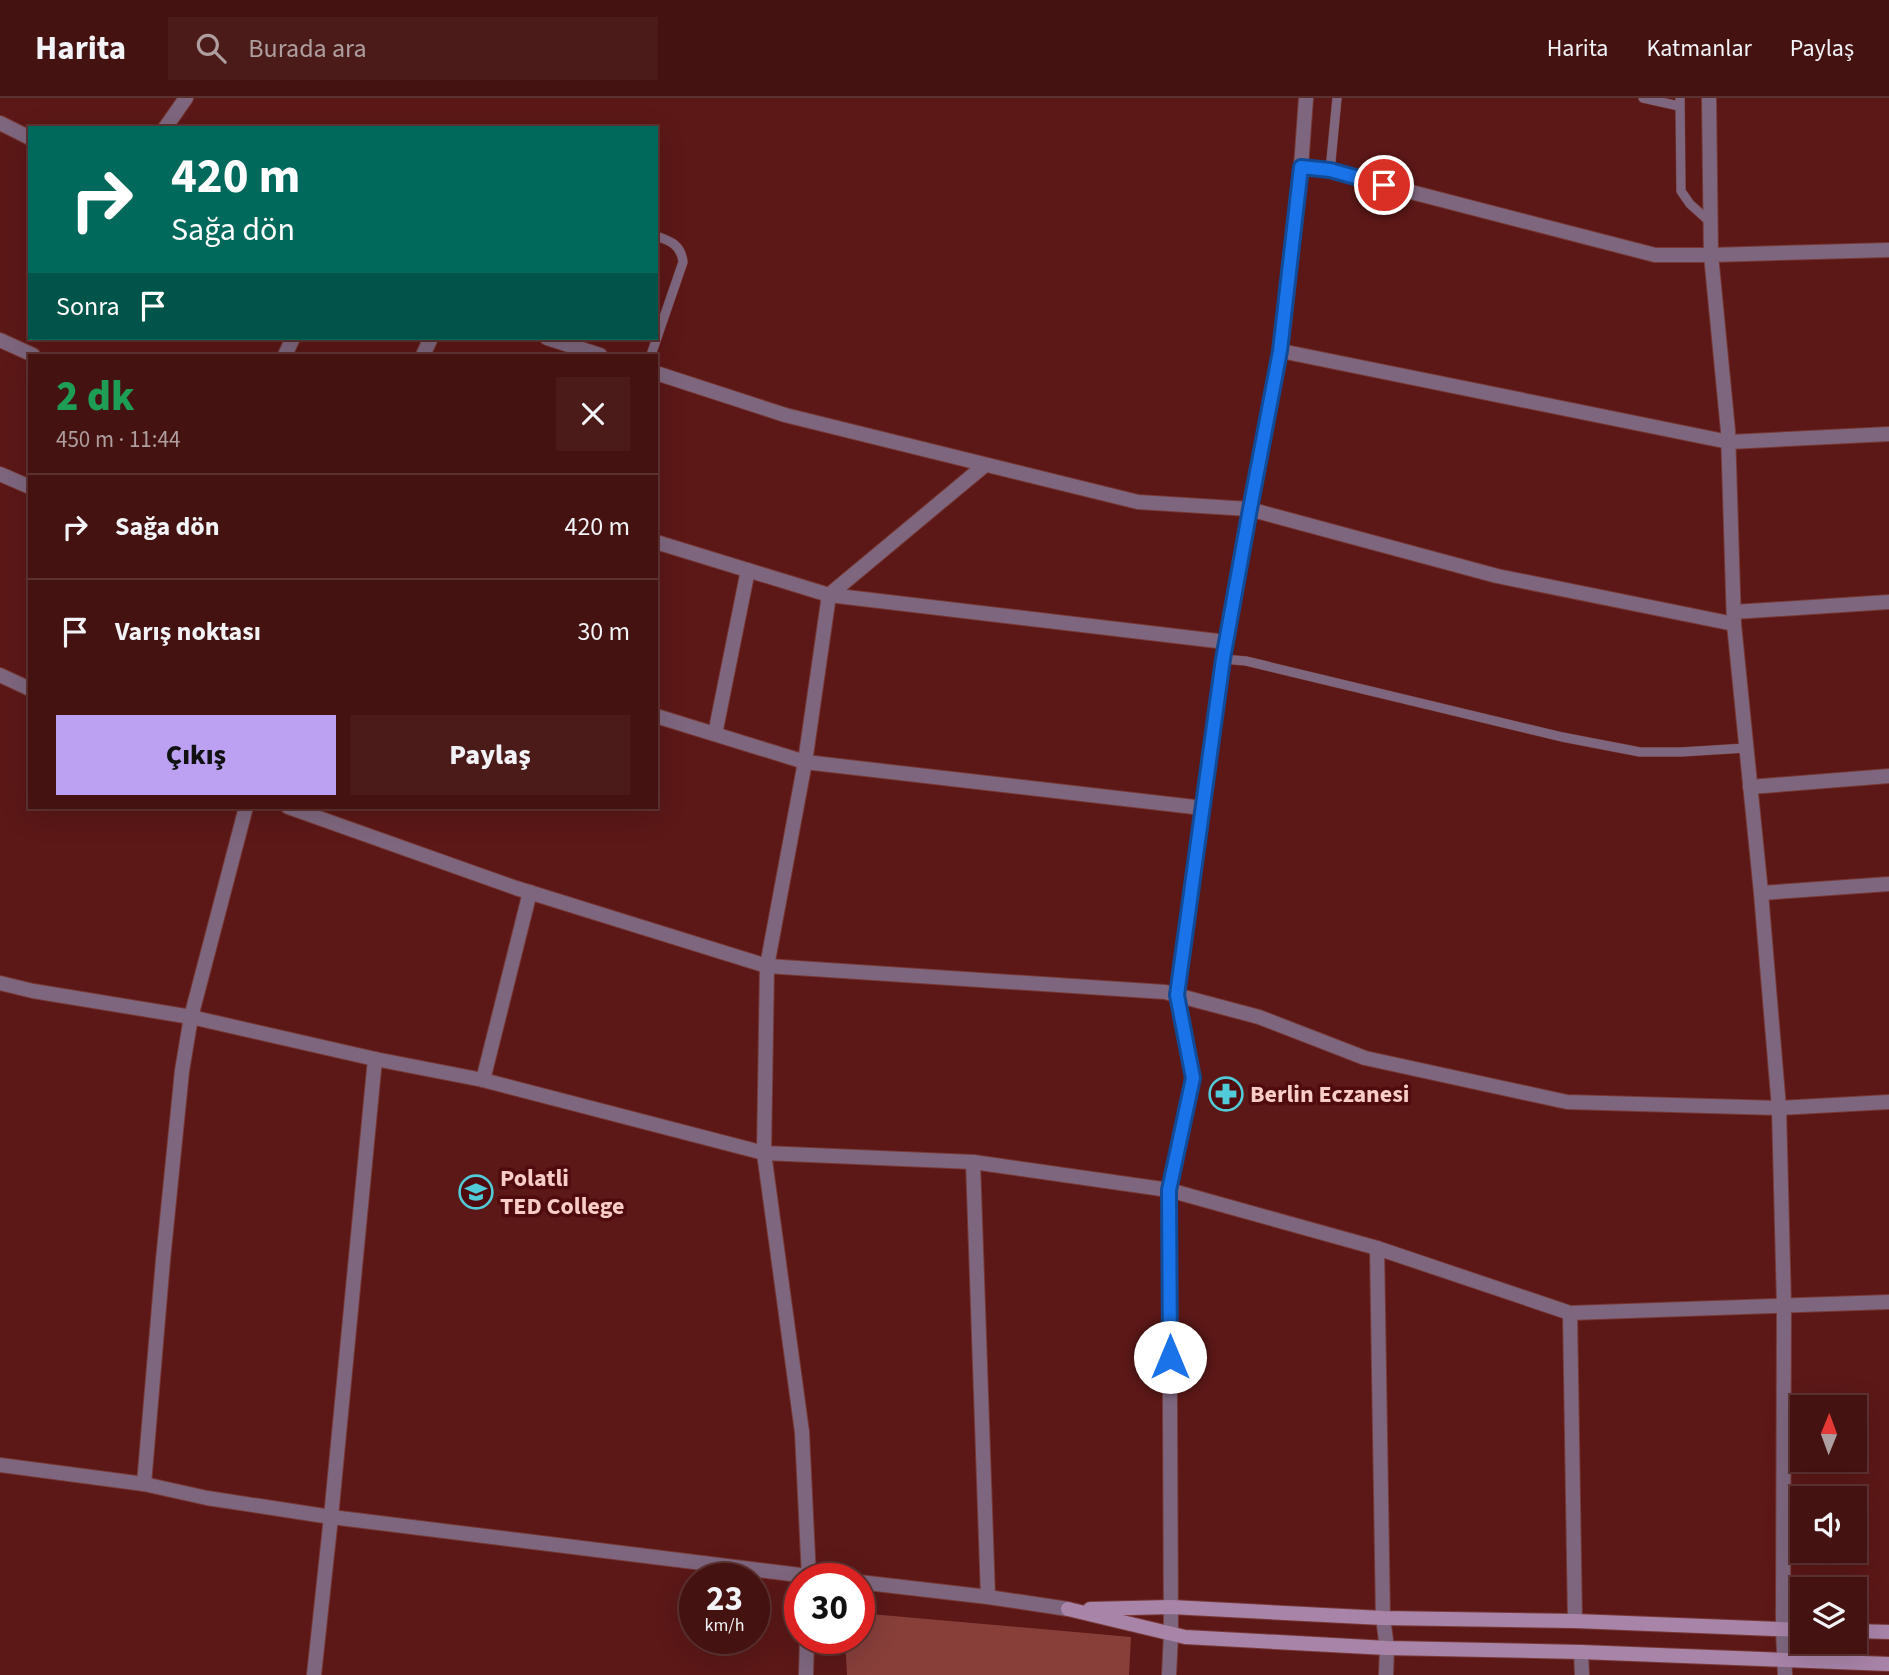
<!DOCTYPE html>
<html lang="tr">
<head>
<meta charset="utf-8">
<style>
  body { margin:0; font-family:"Source Sans 3",sans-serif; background:#4b1b1a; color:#f1f3f6; height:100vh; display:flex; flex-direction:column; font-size:26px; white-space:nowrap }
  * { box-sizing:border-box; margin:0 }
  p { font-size:23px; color:#af9e9f }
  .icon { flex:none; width:38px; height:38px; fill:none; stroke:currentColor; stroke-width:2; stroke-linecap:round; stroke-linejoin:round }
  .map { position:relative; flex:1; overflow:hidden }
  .details { position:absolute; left:28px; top:256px; width:630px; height:455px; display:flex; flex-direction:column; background:#441211; border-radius:0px; box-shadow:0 7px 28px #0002,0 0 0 2px #5c3231 }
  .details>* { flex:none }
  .hud { position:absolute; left:28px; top:28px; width:630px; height:214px; border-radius:0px; box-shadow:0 7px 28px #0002,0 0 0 2px #5c3231; background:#00695c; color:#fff; overflow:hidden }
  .needle { width:46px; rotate:1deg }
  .fabs { position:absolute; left:1790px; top:1297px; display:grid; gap:14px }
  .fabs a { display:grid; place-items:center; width:77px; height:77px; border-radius:0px; background:#441211; box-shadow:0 7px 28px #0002,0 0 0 2px #5c3231; font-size:35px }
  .speed { position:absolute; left:679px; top:1465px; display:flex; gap:14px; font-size:35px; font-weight:700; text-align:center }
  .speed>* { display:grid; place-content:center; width:91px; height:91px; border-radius:50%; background:#441211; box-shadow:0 7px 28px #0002,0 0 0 2px #5c3231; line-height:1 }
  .speed small { font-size:18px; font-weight:400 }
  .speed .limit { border:10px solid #d22; background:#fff; color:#111 }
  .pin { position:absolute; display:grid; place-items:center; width:60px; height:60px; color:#fff; margin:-30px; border:4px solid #fff; border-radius:50%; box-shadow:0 2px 7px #0007 }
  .me { position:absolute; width:77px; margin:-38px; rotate:0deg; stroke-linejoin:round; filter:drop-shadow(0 0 5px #0008) }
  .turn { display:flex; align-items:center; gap:24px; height:147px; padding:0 28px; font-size:32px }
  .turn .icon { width:91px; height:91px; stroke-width:2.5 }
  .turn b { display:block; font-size:49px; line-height:60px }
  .then { display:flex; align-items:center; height:66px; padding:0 28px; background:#0003; gap:14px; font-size:26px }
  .round { display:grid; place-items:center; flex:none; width:74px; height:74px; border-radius:0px; background:#4b1b1a }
  .head { display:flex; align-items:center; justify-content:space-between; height:119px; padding:0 28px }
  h1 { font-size:42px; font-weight:800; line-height:52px; color:#1e9e55 }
  .action { display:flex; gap:14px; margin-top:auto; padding:14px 28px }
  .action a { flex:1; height:80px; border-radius:0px; background:#bca0f2; color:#111; font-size:28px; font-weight:800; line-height:80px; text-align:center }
  .action a+a { background:#4b1b1a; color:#f1f3f6 }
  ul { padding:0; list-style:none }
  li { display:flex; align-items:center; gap:21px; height:105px; padding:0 28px; border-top:2px solid #5c3231 }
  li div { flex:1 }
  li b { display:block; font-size:26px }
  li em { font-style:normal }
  header { display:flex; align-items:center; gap:42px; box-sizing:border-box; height:98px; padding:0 35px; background:#441211; border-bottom:2px solid #5c3231 }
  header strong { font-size:33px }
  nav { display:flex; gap:38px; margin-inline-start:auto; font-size:24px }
  .search { width:490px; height:63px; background:#4b1b1a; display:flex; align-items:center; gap:18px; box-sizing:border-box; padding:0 24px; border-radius:0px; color:#af9e9f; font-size:26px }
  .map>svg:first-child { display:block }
</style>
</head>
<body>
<header>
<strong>Harita</strong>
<div class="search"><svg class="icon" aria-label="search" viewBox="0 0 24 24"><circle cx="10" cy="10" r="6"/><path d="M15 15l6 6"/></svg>Burada ara</div>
<nav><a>Harita</a><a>Katmanlar</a><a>Paylaş</a></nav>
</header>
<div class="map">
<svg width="1889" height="1577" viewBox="0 0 1889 1577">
  <rect width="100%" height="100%" fill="#5b1817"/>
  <path fill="#883f3a" d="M859 1515 1131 1539 1129 1577H847L845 1540H859Z"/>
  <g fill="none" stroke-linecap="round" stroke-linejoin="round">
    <defs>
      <g id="lane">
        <path d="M1643 0 1679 8"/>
        <path d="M1680 0 1681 93 1690 106 1710 124"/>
        <path d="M1330 73 1337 0"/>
        <path d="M651 257 683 164C681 147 671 143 656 138"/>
        <path d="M1223 561 1246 563 1562 639 1640 654H1681L1746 650"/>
      </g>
      <g id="street">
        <path d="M1709 0 1711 157 1728 333 1734 526 1761 795 1779 1010 1784 1207 1783 1531 1785 1577"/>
        <path d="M0 25 30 40"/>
        <path d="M165 30 186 0"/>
        <path d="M1301 69 1330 73 1655 157H1711L1889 152"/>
        <path d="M547 240 600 257"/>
        <path d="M0 242 33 257"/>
        <path d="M1281 253 1729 344 1889 336"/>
        <path d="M285 257 293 240"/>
        <path d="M423 257 431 240"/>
        <path d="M656 275 785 317 1138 404 1249 411 1497 478 1734 526"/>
        <path d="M0 376 30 389"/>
        <path d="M656 444 829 497 1226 544"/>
        <path d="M1734 514 1889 504"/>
        <path d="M0 577 30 591"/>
        <path d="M656 618 805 664 1203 710"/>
        <path d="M715 636 748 472"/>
        <path d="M1750 689 1889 678"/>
        <path d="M288 709 516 790 767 868 1165 894 1259 919 1365 960 1567 1004 1779 1010 1889 1004"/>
        <path d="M1761 795 1889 786"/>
        <path d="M0 885 33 893 191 919 375 961 483 982 764 1055 973 1064 1169 1092 1377 1150 1570 1215 1889 1204"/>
        <path d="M483 982 530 794"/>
        <path d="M973 1064 988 1499"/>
        <path d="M1377 1150 1383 1520 1387 1550 1386 1577"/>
        <path d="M1570 1215 1575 1523"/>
        <path d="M0 1367 144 1386 207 1400 331 1419 824 1480"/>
        <path d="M144 1386 163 1162 182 973 191 919 246 709"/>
        <path d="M809 1480 802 1334 764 1055 767 868 805 664 829 497 985 367"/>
        <path d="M859 1484 988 1499 1068 1511"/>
        <path d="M1581 1554 1582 1577"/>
        <path d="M314 1577 331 1419 375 961"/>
        <path d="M806 1577 807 1540"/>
        <path d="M1169 1577 1171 1535 1169 1092 1193 980 1177 897 1223 561 1249 411 1281 253 1301 69 1306 0"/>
      </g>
      <g id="secondary">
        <path d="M1068 1511 1185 1539 1387 1550 1581 1554 1889 1566"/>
        <path d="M1090 1511 1171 1509 1383 1520 1575 1523 1802 1532"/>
        <path d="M1855 1533 1889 1534"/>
      </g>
    </defs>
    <use href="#lane" stroke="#773937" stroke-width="10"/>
    <use href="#street" stroke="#773937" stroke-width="16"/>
    <use href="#secondary" stroke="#773937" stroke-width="16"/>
    <use href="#lane" stroke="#7e677e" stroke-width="9"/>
    <use href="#street" stroke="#7e677e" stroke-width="14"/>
    <use href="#secondary" stroke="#a884a9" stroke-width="14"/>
  </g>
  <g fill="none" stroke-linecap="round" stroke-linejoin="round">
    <defs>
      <path id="route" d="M1170 1259 1169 1092 1193 980 1177 897 1223 561 1250 411 1280 253 1301 69 1330 72 1384 87"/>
    </defs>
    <use href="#route" stroke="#114b97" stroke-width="18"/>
    <use href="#route" stroke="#1a73e8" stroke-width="12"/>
  </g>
  <defs>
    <symbol id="pharmacy-ring" viewBox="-11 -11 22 22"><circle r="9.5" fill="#4f0b0d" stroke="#52cbd9" stroke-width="1.5"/><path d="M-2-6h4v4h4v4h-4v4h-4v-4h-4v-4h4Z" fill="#52cbd9"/></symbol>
    <symbol id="school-ring" viewBox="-11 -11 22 22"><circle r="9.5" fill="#4f0b0d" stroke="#52cbd9" stroke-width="1.5"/><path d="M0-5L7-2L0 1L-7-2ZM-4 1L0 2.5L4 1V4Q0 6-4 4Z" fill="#52cbd9"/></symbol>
  </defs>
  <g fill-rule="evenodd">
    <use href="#pharmacy-ring" x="1207" y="977" width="38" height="38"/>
    <use href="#school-ring" x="457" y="1075" width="38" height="38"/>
  </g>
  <g text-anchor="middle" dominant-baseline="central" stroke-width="7" stroke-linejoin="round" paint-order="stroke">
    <g font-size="24" font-weight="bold" fill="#f8cdc8" stroke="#4f0b0d" text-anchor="start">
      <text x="1250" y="996">Berlin Eczanesi</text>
      <text x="500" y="1080">Polatli<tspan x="500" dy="28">TED College</tspan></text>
    </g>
  </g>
</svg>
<div class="fabs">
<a><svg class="needle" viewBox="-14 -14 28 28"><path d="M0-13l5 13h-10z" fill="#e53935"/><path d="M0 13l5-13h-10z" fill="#af9e9f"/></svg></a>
<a><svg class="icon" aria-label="sound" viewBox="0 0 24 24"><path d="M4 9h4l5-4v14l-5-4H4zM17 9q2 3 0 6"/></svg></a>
<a><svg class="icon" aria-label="layers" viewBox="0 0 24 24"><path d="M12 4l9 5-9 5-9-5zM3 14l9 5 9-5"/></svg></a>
</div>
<div class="speed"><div>23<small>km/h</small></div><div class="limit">30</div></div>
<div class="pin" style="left:1384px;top:87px;background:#d93025"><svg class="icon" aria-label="arrive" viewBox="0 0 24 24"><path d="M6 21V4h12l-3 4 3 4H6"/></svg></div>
<svg class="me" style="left:1170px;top:1259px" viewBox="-20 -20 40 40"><circle r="19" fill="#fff"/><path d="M0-13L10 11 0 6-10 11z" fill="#1a73e8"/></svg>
<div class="hud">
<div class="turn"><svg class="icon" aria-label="right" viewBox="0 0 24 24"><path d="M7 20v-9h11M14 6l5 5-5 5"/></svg><div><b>420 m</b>Sağa dön</div></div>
<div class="then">Sonra<svg class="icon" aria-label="arrive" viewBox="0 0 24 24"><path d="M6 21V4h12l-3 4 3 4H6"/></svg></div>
</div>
<section class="details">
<div class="head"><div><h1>2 dk</h1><p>450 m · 11:44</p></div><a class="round"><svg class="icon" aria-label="close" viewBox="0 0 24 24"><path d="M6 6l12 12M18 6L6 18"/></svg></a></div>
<ul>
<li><svg class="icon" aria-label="right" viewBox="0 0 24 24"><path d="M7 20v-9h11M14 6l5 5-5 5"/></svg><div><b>Sağa dön</b></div><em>420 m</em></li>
<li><svg class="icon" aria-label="arrive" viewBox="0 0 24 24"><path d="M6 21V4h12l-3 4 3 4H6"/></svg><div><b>Varış noktası</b></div><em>30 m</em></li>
</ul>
<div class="action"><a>Çıkış</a><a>Paylaş</a></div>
</section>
</div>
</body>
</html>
